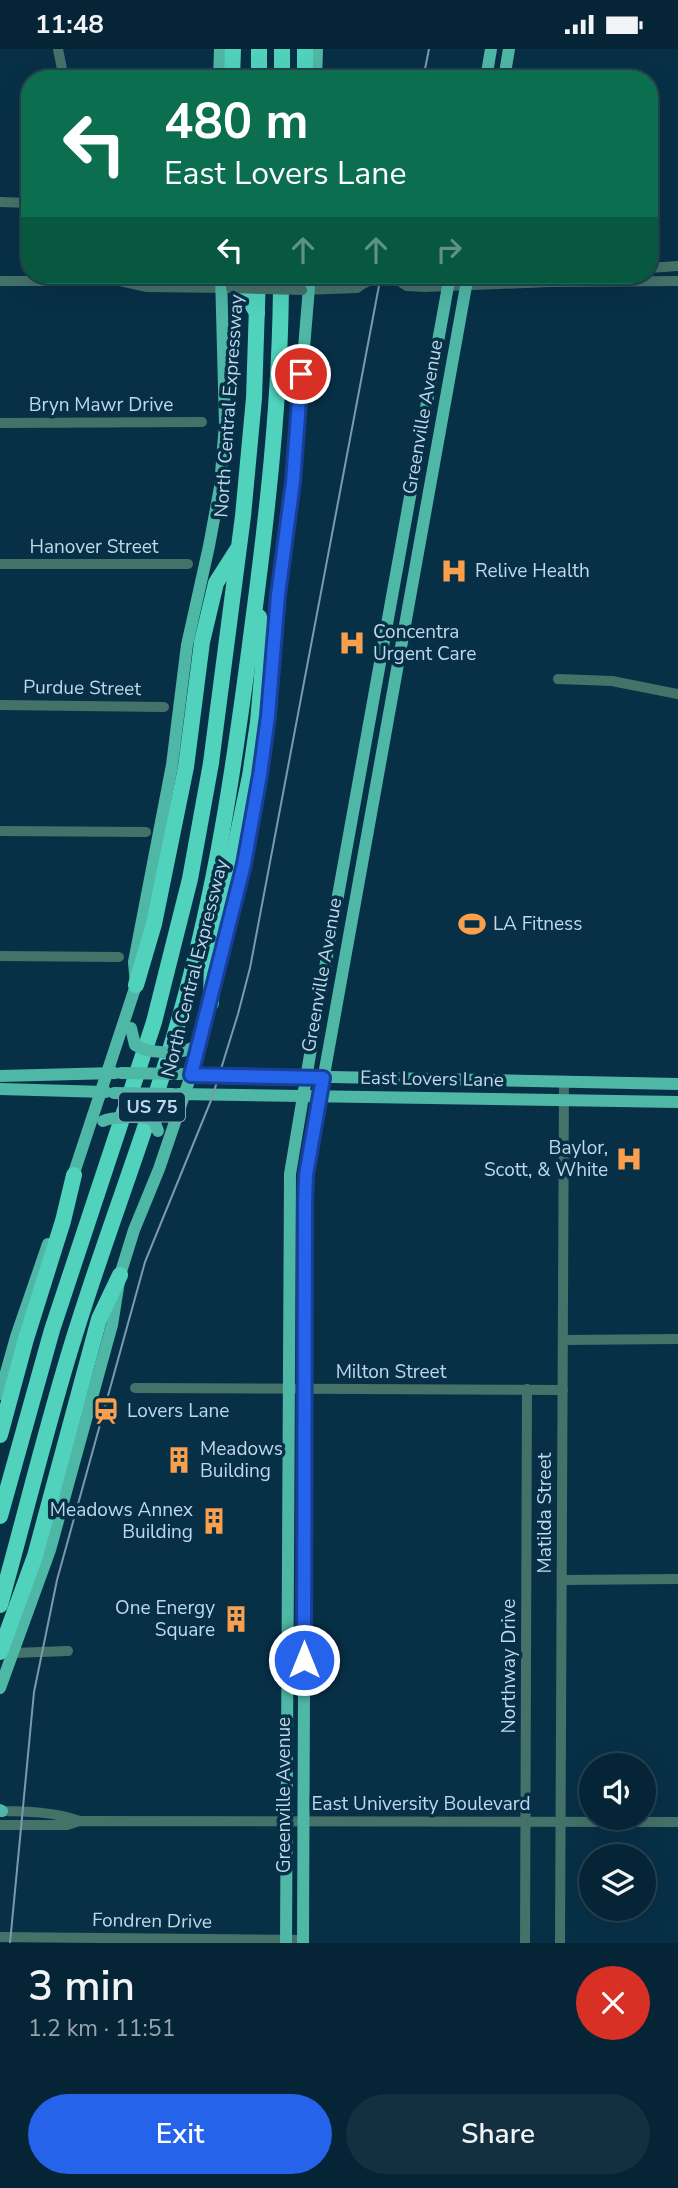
<!DOCTYPE html>
<html lang="en">
<head>
<meta charset="utf-8">
<style>
  body { margin:0; font-family:"Nunito Sans",sans-serif; background:#133041; color:#f1f3f6; height:100vh; display:flex; flex-direction:column; font-size:26px; white-space:nowrap }
  * { box-sizing:border-box; margin:0 }
  p { font-size:23px; color:#97a4ad }
  .icon { flex:none; width:38px; height:38px; fill:none; stroke:currentColor; stroke-width:2; stroke-linecap:round; stroke-linejoin:round }
  .map { position:relative; height:1894px; overflow:hidden }
  .details { display:flex; flex-direction:column; background:#052435; flex:1 }
  .details>* { flex:none }
  .hud { position:absolute; left:21px; top:21px; width:637px; height:214px; border-radius:28px; box-shadow:0 7px 28px #0002,0 0 0 2px #264150; background:#0b6e4f; color:#fff; overflow:hidden }
  .buttons { position:absolute; left:579px; top:1704px; display:grid; gap:14px }
  .buttons a { display:grid; place-items:center; width:77px; height:77px; border-radius:50%; background:#052435; box-shadow:0 7px 28px #0002,0 0 0 2px #264150; font-size:35px }
  .pin { position:absolute; display:grid; place-items:center; width:60px; height:60px; color:#fff; margin:-30px; border:4px solid #fff; border-radius:50%; box-shadow:0 2px 7px #0007 }
  .me { position:absolute; width:77px; margin:-38px; rotate:0deg; stroke-linejoin:round; filter:drop-shadow(0 0 5px #0008) }
  .turn { display:flex; align-items:center; gap:24px; height:147px; padding:0 28px; font-size:32px }
  .turn .icon { width:91px; height:91px; stroke-width:2.5 }
  .turn b { display:block; font-size:49px; line-height:60px }
  .lanes { display:flex; align-items:center; height:66px; padding:0 28px; background:#0003; justify-content:center; gap:35px; direction:ltr }
  .lanes .off { opacity:.35 }
  .round { display:grid; place-items:center; flex:none; width:74px; height:74px; border-radius:37px; background:#133041 }
  .overview { display:flex; align-items:center; justify-content:space-between; height:119px; padding:0 28px }
  h1 { font-size:42px; font-weight:600; line-height:52px }
  .cta { display:flex; gap:14px; margin-top:auto; padding:14px 28px }
  .cta a { flex:1; height:80px; border-radius:42px; background:#2563eb; color:#fff; font-size:28px; font-weight:600; line-height:80px; text-align:center }
  .cta a+a { background:#133041; color:#f1f3f6 }
  .status { display:flex; justify-content:space-between; align-items:center; height:49px; padding:0 35px; background:#052435; direction:ltr }
  .status svg { height:19px; fill:currentColor }
  .map>svg:first-child { display:block }
</style>
</head>
<body>
<div class="status"><b>11:48</b><svg viewBox="0 0 49 12"><path d="M0 12V9h3v3zM5 12V6h3v6zM10 12V3h3v9zM15 12V0h3v12zM26 1h20v11H26zM47 4h2v5h-2z"/></svg></div>
<div class="map">
<svg width="678" height="1894" viewBox="0 0 678 1894">
  <rect width="100%" height="100%" fill="#073047"/>
  <g fill="none" stroke-linecap="round" stroke-linejoin="round">
    <g stroke="#447269" stroke-width="10">
      <path d="M58 0 64 30"/>
      <path d="M0 153 30 154"/>
      <path d="M649 219 678 217"/>
      <path d="M395 229 407 237 425 238 549 233 678 232"/>
      <path d="M123 231 145 226"/>
      <path d="M0 232H120L147 238 227 239"/>
      <path d="M302 241 357 239C371 226 384 235 400 226"/>
      <path d="M0 374 202 373"/>
      <path d="M0 515H188"/>
      <path d="M558 630 612 632 678 645"/>
      <path d="M0 656 164 658"/>
      <path d="M0 782 146 783"/>
      <path d="M0 907 119 908"/>
      <path d="M563 1291 678 1290"/>
      <path d="M135 1339 563 1341"/>
      <path d="M562 1531 678 1530"/>
      <path d="M13 1604 68 1602"/>
      <path d="M0 1762C26 1762 55 1763 80 1772"/>
      <path d="M0 1776H67L80 1772 678 1773"/>
      <path d="M0 1888 303 1891"/>
      <path d="M525 1894 527 1340"/>
      <path d="M560 1894 564 1033"/>
    </g>
    <g stroke="#4fb7a5" stroke-width="12">
      <path d="M219 30 220 0"/>
      <path d="M316 30 317 0"/>
      <path d="M486 30 491 0"/>
      <path d="M504 30 509 0"/>
      <path d="M184 1025 678 1035"/>
      <path d="M0 1027 115 1024"/>
      <path d="M0 1040 106 1043"/>
      <path d="M178 1045 678 1053"/>
      <path d="M71 1133 136 936 134 913 172 716 187 596 209 497 220 438 225 374 221 226"/>
      <path d="M0 1345 16 1288 48 1195"/>
      <path d="M0 1639 50 1501 112 1276 120 1226 134 1181 159 1120 191 1026 244 815 268 667 278 546 293 433 310 226"/>
      <path d="M0 1761 2 1762"/>
      <path d="M286 1894 290 1125 319 952 450 226"/>
      <path d="M303 1894 306 1126 468 226"/>
    </g>
    <g stroke="#50d2bc" stroke-width="16">
      <path d="M305 0V30"/>
      <path d="M232 30 233 0"/>
      <path d="M259 30V0"/>
      <path d="M282 30V0"/>
      <path d="M238 226 239 232 257 264"/>
      <path d="M136 936 154 875 186 718 202 593 216 534 237 501"/>
      <path d="M211 954 212 908 250 727 258 673 264 604 259 568"/>
      <path d="M0 1386 26 1290 63 1172 74 1126"/>
      <path d="M0 1467 52 1281 154 973 190 830 211 714 243 467 254 349 258 226"/>
      <path d="M0 1556C26 1464 48 1370 77 1279 114 1161 161 1046 191 926 220 815 236 702 251 588 267 468 281 347 281 226"/>
      <path d="M0 1603 35 1507 99 1270 120 1226"/>
    </g>
    <g stroke="#7b99ae" stroke-width="2">
      <path d="M423 30 429 0"/>
      <path d="M10 1894 34 1643 57 1531 145 1213 212 1049 238 965 250 919 381 226"/>
    </g>
    <path stroke="#447269" stroke-width="10" d="M231 239 302 241"/>
    <g stroke="#4fb7a5" stroke-width="12">
      <path d="M131 979 135 996C147 1004 178 1006 192 999"/>
      <path d="M121 1024 180 1025"/>
      <path d="M114 1044 173 1045"/>
      <path d="M103 1072C111 1068 145 1066 152 1071 156 1074 156 1077 158 1082"/>
    </g>
  </g>
  <g fill="none" stroke-linecap="round" stroke-linejoin="round">
    <defs>
      <path id="route" d="M301 325 293 433 278 546 268 667 260 726 244 815 191 1026 323 1029 306 1126 305 1152 304 1611"/>
    </defs>
    <use href="#route" stroke="#184099" stroke-width="18"/>
    <use href="#route" stroke="#2563eb" stroke-width="12"/>
  </g>
  <defs>
    <symbol id="hospital-bare" viewBox="-9 -9 18 18"><path d="M-5-5h3v3.5h4V-5h3V5h-3V1.5h-4V5h-3Z" fill="#fa9f4e" stroke="#073047" stroke-width="2.5" paint-order="stroke"/></symbol>
    <symbol id="stadium-bare" viewBox="-9 -9 18 18"><path d="M0-5a6.5 5 0 1 0 0 10a6.5 5 0 1 0 0-10ZM-3.5-1.8h7v3.6h-7Z" fill="#fa9f4e" stroke="#073047" stroke-width="2.5" paint-order="stroke"/></symbol>
    <symbol id="station-bare" viewBox="-9 -9 18 18"><path d="M-3-6H3Q5-6 5-4V2Q5 4 3 4L4.5 6H3L1.5 4h-3L-3 6H-4.5L-3 4Q-5 4-5 2V-4Q-5-6-3-6ZM-3.5-4v3h7v-3ZM-3.5 1v1.5H-2V1ZM2 1v1.5H3.5V1Z" fill="#fa9f4e" stroke="#073047" stroke-width="2.5" paint-order="stroke"/></symbol>
    <symbol id="building-bare" viewBox="-9 -9 18 18"><path d="M-4-6H4V6H1V3H-1V6H-4ZM-2.5-4.3h1.7v1.8h-1.7ZM.8-4.3h1.7v1.8H.8ZM-2.5-1h1.7V.8h-1.7ZM.8-1h1.7V.8H.8Z" fill="#fa9f4e" stroke="#073047" stroke-width="2.5" paint-order="stroke"/></symbol>
  </defs>
  <g fill-rule="evenodd">
    <use href="#hospital-bare" x="435" y="503" width="38" height="38"/>
    <use href="#hospital-bare" x="333" y="575" width="38" height="38"/>
    <use href="#stadium-bare" x="453" y="856" width="38" height="38"/>
    <use href="#hospital-bare" x="610" y="1091" width="38" height="38"/>
    <use href="#station-bare" x="87" y="1343" width="38" height="38"/>
    <use href="#building-bare" x="160" y="1392" width="38" height="38"/>
    <use href="#building-bare" x="195" y="1453" width="38" height="38"/>
    <use href="#building-bare" x="217" y="1551" width="38" height="38"/>
  </g>
  <g text-anchor="middle" dominant-baseline="central" stroke-width="7" stroke-linejoin="round" paint-order="stroke">
    <rect fill="#073047" stroke="#88a6ba" stroke-width="2" x="119" y="1043.5" width="66" height="29" rx="5"/>
    <g font-size="18" font-weight="bold" fill="#bfd8eb">
      <text x="152" y="1058">US 75</text>
    </g>
    <g font-size="19" fill="#bfd8eb" stroke="#073047">
      <text x="101" y="356">Bryn Mawr Drive</text>
      <text transform="translate(229 357) rotate(-86)">North Central Expressway</text>
      <text transform="translate(423 368) rotate(-80)">Greenville Avenue</text>
      <text x="94" y="498">Hanover Street</text>
      <text transform="translate(82 639) rotate(1)">Purdue Street</text>
      <text transform="translate(195 919) rotate(-76)">North Central Expressway</text>
      <text transform="translate(322 926) rotate(-80)">Greenville Avenue</text>
      <text transform="translate(432 1030) rotate(1)">East Lovers Lane</text>
      <text x="391" y="1323">Milton Street</text>
      <text transform="translate(545 1464) rotate(-90)">Matilda Street</text>
      <text transform="translate(509 1617) rotate(-90)">Northway Drive</text>
      <text transform="translate(284 1746) rotate(-90)">Greenville Avenue</text>
      <text x="421" y="1755">East University Boulevard</text>
      <text transform="translate(152 1872) rotate(1)">Fondren Drive</text>
    </g>
    <g font-size="19" fill="#bfd8eb" stroke="#073047" text-anchor="start">
      <text x="475" y="522">Relive Health</text>
      <text x="373" y="583">Concentra<tspan x="373" dy="22">Urgent Care</tspan></text>
      <text x="493" y="875">LA Fitness</text>
      <text x="608" y="1099" text-anchor="end">Baylor,<tspan x="608" dy="22">Scott, &amp; White</tspan></text>
      <text x="127" y="1362">Lovers Lane</text>
      <text x="200" y="1400">Meadows<tspan x="200" dy="22">Building</tspan></text>
      <text x="193" y="1461" text-anchor="end">Meadows Annex<tspan x="193" dy="22">Building</tspan></text>
      <text x="215" y="1559" text-anchor="end">One Energy<tspan x="215" dy="22">Square</tspan></text>
    </g>
  </g>
</svg>
<div class="buttons">
<a><svg class="icon" aria-label="sound" viewBox="0 0 24 24"><path d="M4 9h4l5-4v14l-5-4H4zM17 9q2 3 0 6"/></svg></a>
<a><svg class="icon" aria-label="layers" viewBox="0 0 24 24"><path d="M12 4l9 5-9 5-9-5zM3 14l9 5 9-5"/></svg></a>
</div>
<div class="pin" style="left:301px;top:325px;background:#d93025"><svg class="icon" aria-label="arrive" viewBox="0 0 24 24"><path d="M6 21V4h12l-3 4 3 4H6"/></svg></div>
<svg class="me" style="left:304px;top:1611px" viewBox="-20 -20 40 40"><circle r="17" fill="#2563eb" stroke="#fff" stroke-width="3"/><path d="M0-11L8 9 0 5-8 9z" fill="#fff"/></svg>
<div class="hud">
<div class="turn"><svg class="icon" aria-label="left" viewBox="0 0 24 24"><path d="M17 20v-9H6M10 6l-5 5 5 5"/></svg><div><b>480 m</b>East Lovers Lane</div></div>
<div class="lanes"><svg class="icon" aria-label="left" viewBox="0 0 24 24"><path d="M17 20v-9H6M10 6l-5 5 5 5"/></svg><svg class="icon off" aria-label="ahead" viewBox="0 0 24 24"><path d="M12 20V5M6 11l6-6 6 6"/></svg><svg class="icon off" aria-label="ahead" viewBox="0 0 24 24"><path d="M12 20V5M6 11l6-6 6 6"/></svg><svg class="icon off" aria-label="right" viewBox="0 0 24 24"><path d="M7 20v-9h11M14 6l5 5-5 5"/></svg></div>
</div>
</div>
<section class="details">
<div class="overview"><div><h1>3 min</h1><p>1.2 km · 11:51</p></div><a class="round" style="background:#d93025;color:#fff"><svg class="icon" aria-label="close" viewBox="0 0 24 24"><path d="M6 6l12 12M18 6L6 18"/></svg></a></div>
<div class="cta"><a>Exit</a><a>Share</a></div>
</section>
</body>
</html>
